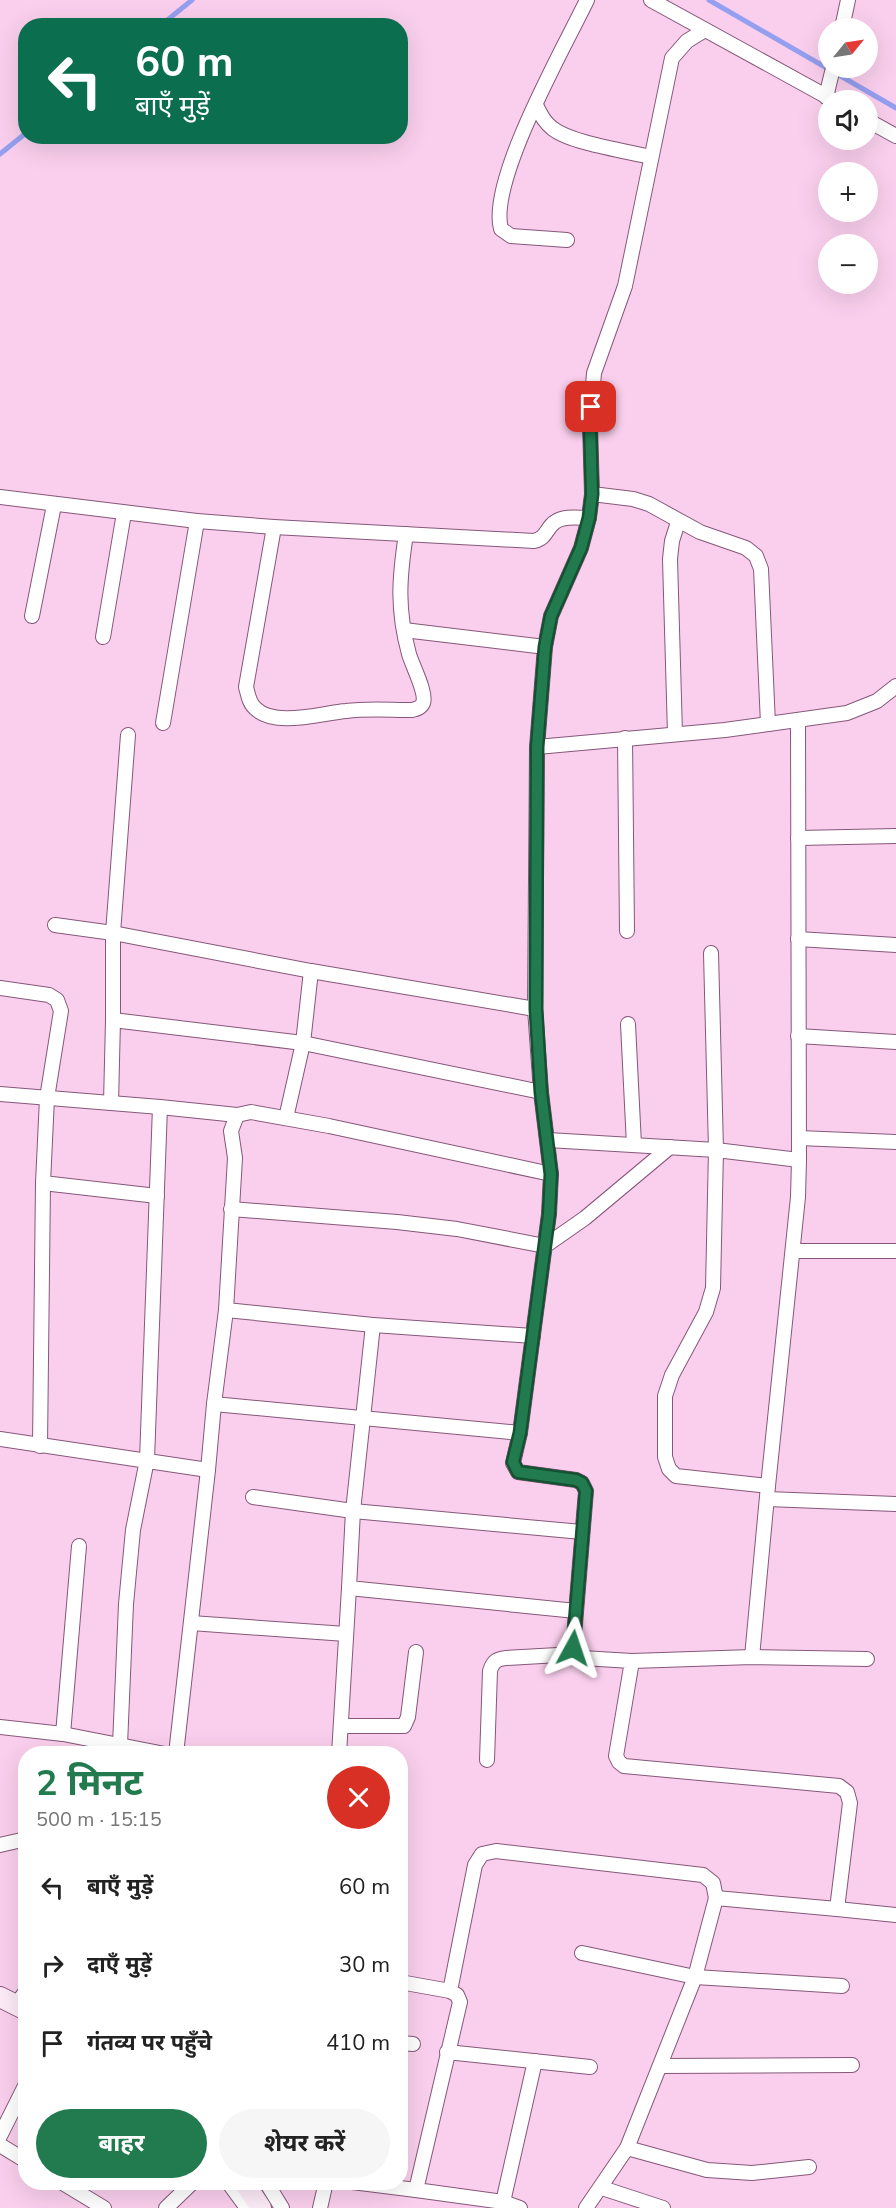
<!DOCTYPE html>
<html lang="hi">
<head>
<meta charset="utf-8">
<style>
  body { margin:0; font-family:"Nunito Sans","Noto Sans Devanagari",sans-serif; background:#f6f6f6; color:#222; height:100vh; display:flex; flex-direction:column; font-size:22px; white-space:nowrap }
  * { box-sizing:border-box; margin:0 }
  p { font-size:20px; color:#767676 }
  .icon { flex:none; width:33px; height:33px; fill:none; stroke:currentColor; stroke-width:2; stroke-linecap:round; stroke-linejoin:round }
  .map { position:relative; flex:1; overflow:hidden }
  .sheet { position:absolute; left:18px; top:1746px; width:390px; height:444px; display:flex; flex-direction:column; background:#fff; border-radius:24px; box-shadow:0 6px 24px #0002 }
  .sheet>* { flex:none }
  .top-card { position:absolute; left:18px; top:18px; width:390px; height:126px; border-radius:24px; box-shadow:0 6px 24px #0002; background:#0b6e4f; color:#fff; overflow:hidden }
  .needle { width:39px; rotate:60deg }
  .fabs { position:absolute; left:818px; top:18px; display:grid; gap:12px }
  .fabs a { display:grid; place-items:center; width:60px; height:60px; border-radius:50%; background:#fff; box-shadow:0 6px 24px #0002; font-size:30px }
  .pin { position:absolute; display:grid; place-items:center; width:51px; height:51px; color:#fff; margin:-26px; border-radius:12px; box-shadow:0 3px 9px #0006 }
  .me { position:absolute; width:66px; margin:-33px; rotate:5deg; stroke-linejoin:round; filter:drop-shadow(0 0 4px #0008) }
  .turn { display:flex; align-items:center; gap:21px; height:126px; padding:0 18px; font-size:27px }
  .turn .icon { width:78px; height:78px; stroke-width:2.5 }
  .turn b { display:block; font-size:42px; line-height:51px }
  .round { display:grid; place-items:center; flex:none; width:63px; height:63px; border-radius:32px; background:#f6f6f6 }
  .head { display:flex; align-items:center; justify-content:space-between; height:102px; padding:0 18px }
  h1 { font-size:36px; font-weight:700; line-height:45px; color:#217b4f }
  .button { display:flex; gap:12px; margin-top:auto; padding:12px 18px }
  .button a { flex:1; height:69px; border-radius:36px; background:#217b4f; color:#fff; font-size:24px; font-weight:700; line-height:69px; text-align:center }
  .button a+a { background:#f6f6f6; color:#222 }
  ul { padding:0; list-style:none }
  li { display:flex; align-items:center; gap:18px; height:78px; padding:0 18px }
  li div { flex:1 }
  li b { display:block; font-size:22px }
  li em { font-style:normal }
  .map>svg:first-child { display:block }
</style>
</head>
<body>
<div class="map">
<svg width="896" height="2208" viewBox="0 0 896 2208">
  <rect width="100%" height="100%" fill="#facfed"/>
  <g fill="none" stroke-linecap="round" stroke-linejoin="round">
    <g stroke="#959fef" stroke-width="5">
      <path d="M709 0 896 108"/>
      <path d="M160 26 192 0"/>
      <path d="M0 154 26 133"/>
    </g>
    <defs>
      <g id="street">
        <path d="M651 0 833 100"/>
        <path d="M842 28 848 0"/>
        <path d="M826 97 833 68"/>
        <path d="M536 105C540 114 544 122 552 128 570 143 626 151 651 157"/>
        <path d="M867 120 896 136"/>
        <path d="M567 240 511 236 501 229C488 181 564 48 587 0"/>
        <path d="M592 494 633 499 649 504 700 532 746 548 756 556 761 569 768 724"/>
        <path d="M0 497 197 521 274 527 534 541C547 538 546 528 555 522 564 515 579 518 589 518"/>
        <path d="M274 527 246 687C248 694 249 703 255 708 274 728 322 713 346 711 368 708 390 710 412 710 416 709 421 708 423 703 427 693 412 665 409 654 397 610 399 579 406 534"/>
        <path d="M32 616 54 505"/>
        <path d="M404 630 545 647"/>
        <path d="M103 637 124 513"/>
        <path d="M163 723 197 521"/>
        <path d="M675 734 670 559 672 541 678 522"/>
        <path d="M625 738 627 931"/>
        <path d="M537 747 725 730 847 713 877 701 896 686"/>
        <path d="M798 838 896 836"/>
        <path d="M55 925 113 933 311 971"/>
        <path d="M798 939 896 945"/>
        <path d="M711 953 716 1150 713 1288 706 1312 672 1375 665 1396V1457L669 1469 676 1476 768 1486"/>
        <path d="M0 988 49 995 57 1000 61 1011 47 1098 43 1183 40 1446"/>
        <path d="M113 1020V933L128 735"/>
        <path d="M628 1024 634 1145"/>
        <path d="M798 1036 896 1042"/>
        <path d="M0 1094 160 1107 237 1115"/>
        <path d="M111 1103 113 1020 303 1043 311 971 535 1009"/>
        <path d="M286 1118 303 1043 541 1092"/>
        <path d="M799 1138 896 1142"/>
        <path d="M548 1140 716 1150 799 1160 798 720"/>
        <path d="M43 1183 157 1196"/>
        <path d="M231 1209 397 1222 457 1229 545 1246 585 1218 670 1147"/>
        <path d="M793 1251H896"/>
        <path d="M226 1310 373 1325 533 1336"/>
        <path d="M373 1325 353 1511 349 1588 576 1611"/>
        <path d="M214 1404 520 1433"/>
        <path d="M0 1439 208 1470"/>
        <path d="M253 1497 353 1511 582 1532"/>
        <path d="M767 1499 896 1504"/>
        <path d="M191 1623 346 1634"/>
        <path d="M752 1657 768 1486 798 1197 799 1160"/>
        <path d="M632 1661 752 1657 867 1659"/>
        <path d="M341 1726H404L408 1717 416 1652"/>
        <path d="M0 1727 63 1734 165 1754"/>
        <path d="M63 1734 79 1546"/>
        <path d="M120 1745 126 1604 133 1530 147 1460 160 1107"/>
        <path d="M176 1754 208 1470 214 1404 226 1310 235 1158 231 1131 237 1115 251 1112 329 1126 551 1174"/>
        <path d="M339 1754 349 1588"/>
        <path d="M487 1760 490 1671C493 1661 497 1659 506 1658L576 1654"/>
        <path d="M0 1845 26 1839"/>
        <path d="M837 1909 896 1915"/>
        <path d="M582 1953 695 1977 842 1986"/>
        <path d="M400 1982 450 1991 457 1995 460 2002 416 2190 503 2202 520 2208"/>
        <path d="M450 1991 475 1865 482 1854 496 1851 703 1875 713 1883 716 1898"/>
        <path d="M16 2005 26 1991"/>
        <path d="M400 2043 413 2044"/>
        <path d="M447 2052 590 2067"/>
        <path d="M661 2066 852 2065"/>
        <path d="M0 2136 26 2084"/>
        <path d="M0 2145 26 2161"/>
        <path d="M627 2148 707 2170 752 2173 809 2167"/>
        <path d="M61 2182 104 2208"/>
        <path d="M228 2182 247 2208"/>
        <path d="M266 2182 282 2208"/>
        <path d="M352 2182 416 2190"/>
        <path d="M602 2188 663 2208"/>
        <path d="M503 2202 535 2061"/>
        <path d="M166 2208 193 2182"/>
        <path d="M320 2208 326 2182"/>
        <path d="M586 2208 627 2148 695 1977 716 1898 837 1909 850 1803 847 1792 839 1786 624 1766 619 1762 616 1756 632 1661 582 1658 576 1654 573 1649 586 1491 582 1483 576 1480 518 1472 513 1463 520 1433 549 1214 551 1174 541 1092 535 1009 537 747 545 647 551 616 581 548 589 518 592 494 590 424 594 373 625 286 672 58 687 41 705 30"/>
      </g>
      <g id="secondary">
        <path d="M0 1997 26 2010"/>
        <path d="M244 2182 261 2208"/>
      </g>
    </defs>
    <use href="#street" stroke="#865779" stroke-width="16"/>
    <use href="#secondary" stroke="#865779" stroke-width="22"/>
    <use href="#street" stroke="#fff" stroke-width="14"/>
    <use href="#secondary" stroke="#fdebf8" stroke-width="20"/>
  </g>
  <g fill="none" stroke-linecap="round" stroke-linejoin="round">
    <defs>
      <path id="route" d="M573 1648 586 1491 582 1483 576 1480 518 1472 513 1462 520 1433 549 1214 551 1174 541 1092 536 1009 537 747 545 647 551 616 581 548 589 518 592 494 590 424 591 407"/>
    </defs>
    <use href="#route" stroke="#155033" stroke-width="15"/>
    <use href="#route" stroke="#217b4f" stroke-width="10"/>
  </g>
</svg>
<div class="fabs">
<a><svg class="needle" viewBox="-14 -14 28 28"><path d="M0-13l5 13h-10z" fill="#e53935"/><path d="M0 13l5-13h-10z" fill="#767676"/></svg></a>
<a><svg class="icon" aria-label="sound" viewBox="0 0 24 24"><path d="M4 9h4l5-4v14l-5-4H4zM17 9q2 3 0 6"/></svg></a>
<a>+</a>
<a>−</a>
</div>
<div class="pin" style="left:591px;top:407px;background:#d93025"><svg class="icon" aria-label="arrive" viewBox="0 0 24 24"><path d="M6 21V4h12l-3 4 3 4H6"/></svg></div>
<svg class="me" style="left:573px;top:1648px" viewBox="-20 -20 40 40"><path d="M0-17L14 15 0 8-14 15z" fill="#217b4f" stroke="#fff" stroke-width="4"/></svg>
<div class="top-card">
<div class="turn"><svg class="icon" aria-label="left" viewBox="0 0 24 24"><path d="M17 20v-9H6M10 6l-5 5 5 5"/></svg><div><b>60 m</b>बाएँ मुड़ें</div></div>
</div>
<section class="sheet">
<div class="head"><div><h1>2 मिनट</h1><p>500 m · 15:15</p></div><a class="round" style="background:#d93025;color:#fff"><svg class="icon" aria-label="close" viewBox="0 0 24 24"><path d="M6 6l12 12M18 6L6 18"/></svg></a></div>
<ul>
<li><svg class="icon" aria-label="left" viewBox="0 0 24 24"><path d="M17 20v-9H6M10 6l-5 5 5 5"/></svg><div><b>बाएँ मुड़ें</b></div><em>60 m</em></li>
<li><svg class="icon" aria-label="right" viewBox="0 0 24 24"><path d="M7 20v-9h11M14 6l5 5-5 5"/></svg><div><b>दाएँ मुड़ें</b></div><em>30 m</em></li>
<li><svg class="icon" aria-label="arrive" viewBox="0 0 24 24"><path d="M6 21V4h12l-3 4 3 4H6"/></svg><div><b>गंतव्य पर पहुँचे</b></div><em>410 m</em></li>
</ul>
<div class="button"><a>बाहर</a><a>शेयर करें</a></div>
</section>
</div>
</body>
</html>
